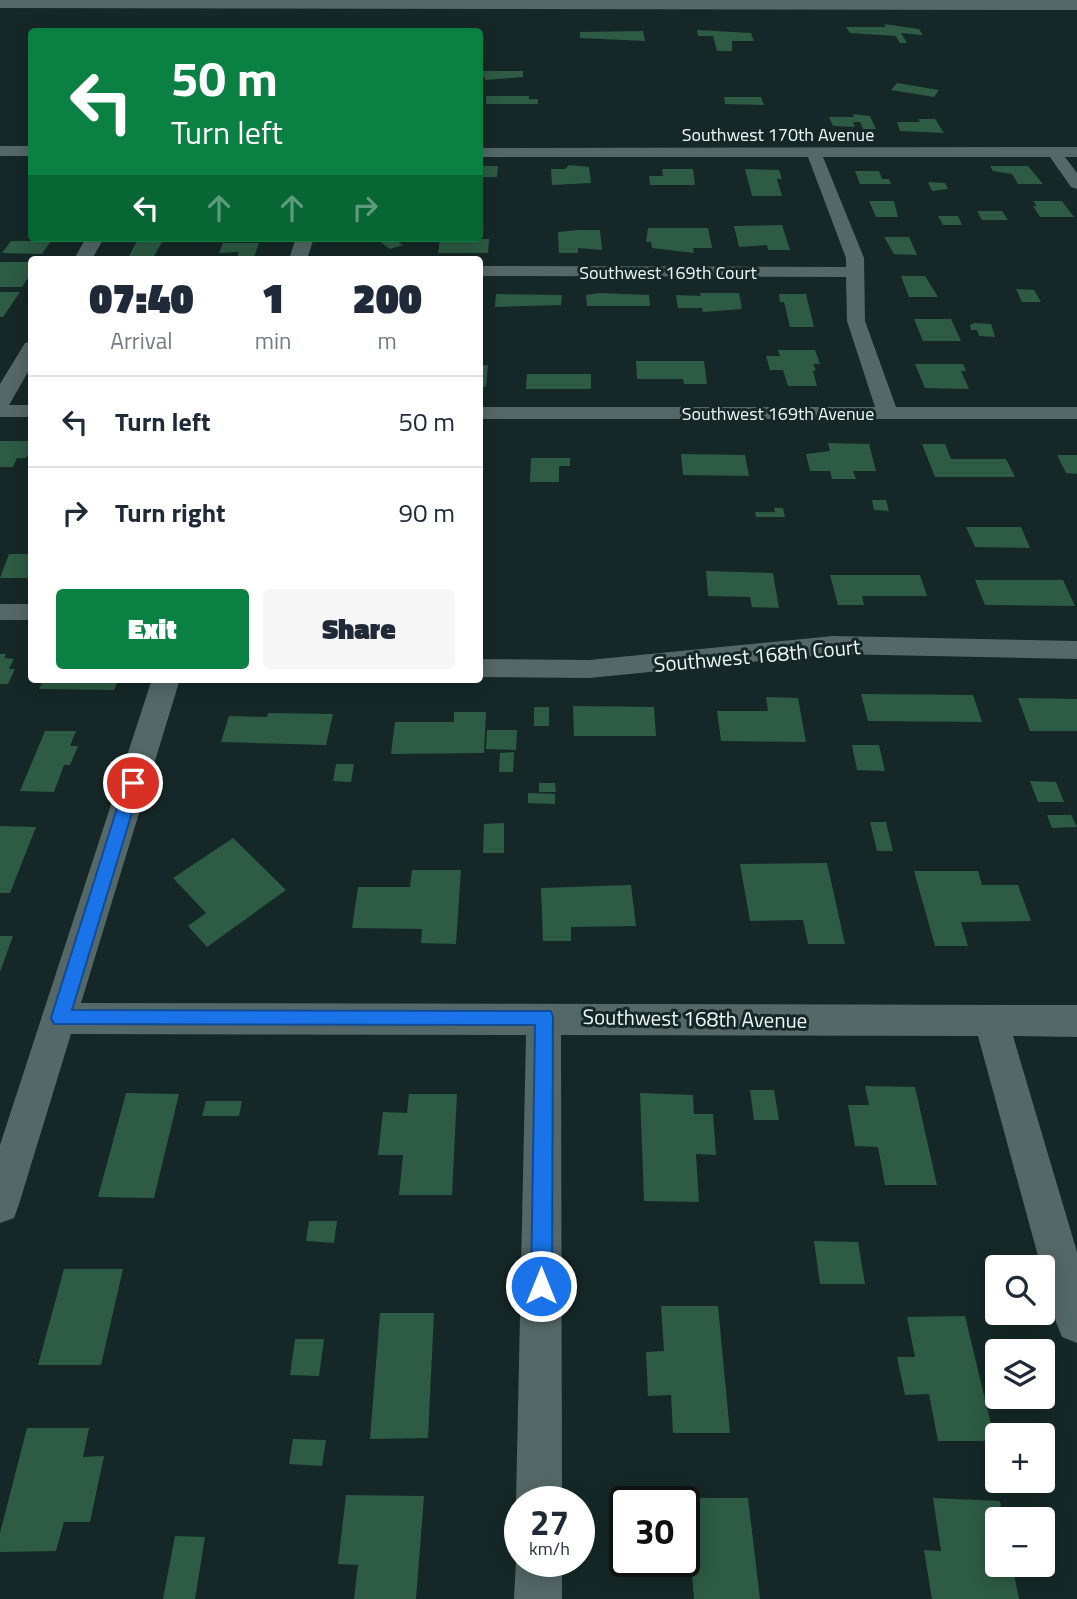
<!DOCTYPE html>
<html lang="en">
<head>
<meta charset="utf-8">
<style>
  body { margin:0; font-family:"Titillium Web",sans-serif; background:#f6f6f7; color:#1f2937; height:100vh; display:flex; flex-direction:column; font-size:26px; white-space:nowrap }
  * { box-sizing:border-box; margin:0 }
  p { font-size:23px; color:#747a83 }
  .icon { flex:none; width:38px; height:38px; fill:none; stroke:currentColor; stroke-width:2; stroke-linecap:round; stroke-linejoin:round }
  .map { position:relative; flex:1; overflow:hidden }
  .side { position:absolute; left:28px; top:256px; width:455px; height:427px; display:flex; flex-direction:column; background:#fff; border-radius:7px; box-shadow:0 4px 18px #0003 }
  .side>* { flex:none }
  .top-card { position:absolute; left:28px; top:28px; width:455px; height:214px; border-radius:7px; box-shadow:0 4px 18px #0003; background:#0b8043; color:#fff; overflow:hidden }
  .buttons { position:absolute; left:985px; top:1255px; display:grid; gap:14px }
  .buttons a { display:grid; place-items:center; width:70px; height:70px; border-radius:7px; background:#fff; box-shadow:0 4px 18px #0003; font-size:35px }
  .speed { position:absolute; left:504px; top:1486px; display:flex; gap:14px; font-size:35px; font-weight:700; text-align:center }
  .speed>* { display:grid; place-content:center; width:91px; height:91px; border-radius:50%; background:#fff; box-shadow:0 4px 18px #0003; line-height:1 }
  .speed small { font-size:18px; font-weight:400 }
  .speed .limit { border:4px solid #111; border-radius:10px; background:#fff; color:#111 }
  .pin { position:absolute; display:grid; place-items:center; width:60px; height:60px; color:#fff; margin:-30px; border:4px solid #fff; border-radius:50%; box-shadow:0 2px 7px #0007 }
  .me { position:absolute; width:77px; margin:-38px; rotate:0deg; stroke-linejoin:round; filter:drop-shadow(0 0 5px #0008) }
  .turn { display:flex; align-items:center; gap:24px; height:147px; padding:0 28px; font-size:32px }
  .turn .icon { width:91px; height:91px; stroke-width:2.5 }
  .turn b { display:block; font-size:49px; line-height:60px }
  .lanes { display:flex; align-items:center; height:66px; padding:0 28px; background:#0003; justify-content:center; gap:35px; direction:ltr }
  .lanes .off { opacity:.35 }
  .eta { display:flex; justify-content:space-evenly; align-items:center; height:119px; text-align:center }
  .eta b { font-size:42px; font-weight:800; line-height:49px }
  .button { display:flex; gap:14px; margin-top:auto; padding:14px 28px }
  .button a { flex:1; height:80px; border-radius:7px; background:#0b8043; color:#fff; font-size:28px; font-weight:800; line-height:80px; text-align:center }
  .button a+a { background:#f6f6f7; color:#1f2937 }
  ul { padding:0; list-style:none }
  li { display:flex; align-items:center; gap:21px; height:91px; padding:0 28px; border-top:2px solid #e0e1e3 }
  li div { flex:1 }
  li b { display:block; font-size:26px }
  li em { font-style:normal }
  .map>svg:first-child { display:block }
</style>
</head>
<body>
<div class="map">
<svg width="1077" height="1599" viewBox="0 0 1077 1599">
  <rect width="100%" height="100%" fill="#152827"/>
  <g fill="#2d5b44">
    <path d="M884 24 919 29 923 35 901 33 907 43H900L896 36 850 33 846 27H886Z"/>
    <path d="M697 30 751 33 754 41H732V51H717L713 36H698Z"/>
    <path d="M643 31 645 41 580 38V32Z"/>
    <path d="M480 71H523V77L485 80V77H480Z"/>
    <path d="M897 83 939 90 934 97 891 90Z"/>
    <path d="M486 96H529V99H538V104H486Z"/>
    <path d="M724 97H761L764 105 725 104Z"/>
    <path d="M853 114 870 116 876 129H863L860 122H853L855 127 833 126 829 117H854Z"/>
    <path d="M918 119H935L944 133 900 131 897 122H920Z"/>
    <path d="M569 165 589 167 591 183 552 185 551 169H565Z"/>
    <path d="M480 166H498L497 177H480Z"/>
    <path d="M990 166H1028L1043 184H1018L1012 174 993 171Z"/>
    <path d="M662 169H693L695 185H650L649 176H663Z"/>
    <path d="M745 169 779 170 782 179H777L782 196H752Z"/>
    <path d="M855 171H879L882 179H889L891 184H860Z"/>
    <path d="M928 182 945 183 948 189 932 191Z"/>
    <path d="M869 201H894L898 217H876Z"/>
    <path d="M1033 201H1062L1074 217H1040L1033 206H1037Z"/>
    <path d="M977 211H1002L1008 220H982Z"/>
    <path d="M938 216H958L962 225H943Z"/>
    <path d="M782 225 790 250H768L767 245 739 247 734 226Z"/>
    <path d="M648 228H708L712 248H693L694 253 652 248 651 242H646Z"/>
    <path d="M579 230H600L602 250 578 248V253H559L558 232Z"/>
    <path d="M884 237H909L917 255 894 254Z"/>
    <path d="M33 238H53L42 254 2 253 11 241H30Z"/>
    <path d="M375 238H393L403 245 390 249Z"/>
    <path d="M440 239H489L488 253H438Z"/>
    <path d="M137 241 162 242 154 256H129Z"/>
    <path d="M223 243H259L254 257H237L239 252 219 253Z"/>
    <path d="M0 262H32V272L22 287H0Z"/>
    <path d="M901 276H925L938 297H909Z"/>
    <path d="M1016 289 1034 290 1041 302H1022Z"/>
    <path d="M0 292H20L3 317H0Z"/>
    <path d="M600 293 649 295 650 306H587L586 295Z"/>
    <path d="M700 293H739L742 309 703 312 702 308H678L676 295 701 296Z"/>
    <path d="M496 294 562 295 561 305 495 307Z"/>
    <path d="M779 294H806L814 327H790L784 302H780Z"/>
    <path d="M914 319H951L961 341H923Z"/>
    <path d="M974 323 991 324 995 337 979 336 977 330H971L970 325Z"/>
    <path d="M778 350H815L820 364H813L816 370 813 371 817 386H788L783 370H770L766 356H780Z"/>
    <path d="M636 361H704L707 384H684L683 379H637Z"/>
    <path d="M915 364H963L966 371H961L969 389 925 388Z"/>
    <path d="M480 365H488L486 387H480Z"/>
    <path d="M527 374H591V389H526Z"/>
    <path d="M0 441H32V447L26 458H17L13 467H0Z"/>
    <path d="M828 443 869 444 876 471H853L856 479H832L830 471H810L806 454 830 451Z"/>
    <path d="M922 444H945L951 459H1006L1015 477H935Z"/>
    <path d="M681 454 745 455 749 476 683 475Z"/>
    <path d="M1057 455H1077V474L1066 473Z"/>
    <path d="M531 458H570V466H559V482H530Z"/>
    <path d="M872 500H886L889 511 874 510Z"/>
    <path d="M774 508H783L785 517H756L755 512H775Z"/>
    <path d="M966 527H1021L1030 548 975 547Z"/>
    <path d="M9 554H32V578H0Z"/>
    <path d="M706 571 773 573 779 608 752 607 750 597 708 596Z"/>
    <path d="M830 575H920L927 596H862L864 605H838Z"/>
    <path d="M975 580H1063L1075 606 985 605Z"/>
    <path d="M0 654H6L4 658 14 659 9 669H15L8 684H0Z"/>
    <path d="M44 679H119L114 690 39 689Z"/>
    <path d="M861 694 973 695 982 722 868 721Z"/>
    <path d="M766 697 798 698 806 742 721 741 717 711H768Z"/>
    <path d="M1018 698 1077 699V731H1030Z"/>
    <path d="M573 706 654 707 656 736H574Z"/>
    <rect x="534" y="707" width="15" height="19"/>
    <path d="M454 712H486L484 753 391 754 395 722H454Z"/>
    <path d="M268 713 333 714 326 745 221 742 229 716 267 717Z"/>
    <path d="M487 730H517L516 750 486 749Z"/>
    <path d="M45 731H76L70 746H78L70 765H64L54 792 20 791Z"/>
    <path d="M852 745H879L885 771 857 770Z"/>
    <path d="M514 752 513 772H499L500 753Z"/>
    <path d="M336 764H354L351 782 333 781Z"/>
    <path d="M1030 781 1056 782 1064 802H1038Z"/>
    <path d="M539 783H555L556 792H539Z"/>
    <path d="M528 793 555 794V804L528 803Z"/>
    <path d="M1047 815H1071L1077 827 1052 828Z"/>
    <path d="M870 822H886L893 851H877Z"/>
    <path d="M504 823V853H483L484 824Z"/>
    <path d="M0 826 36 827 10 893H0Z"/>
    <path d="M233 838 286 890 207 947 188 926 206 913 173 878Z"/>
    <path d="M827 863 845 944H808L803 920 750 921 740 864Z"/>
    <path d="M412 870H461L456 944 421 943 422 929 352 928 358 887H410Z"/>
    <path d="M914 871H978L982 885H1018L1031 921 961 922 968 946H935Z"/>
    <path d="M631 885 636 926 571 927V941H543L541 888Z"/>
    <path d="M0 936H13L0 972Z"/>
    <path d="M865 1086 915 1087 937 1185H885L878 1147 855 1146 848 1105H869Z"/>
    <path d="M750 1090H774L779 1120H754Z"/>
    <path d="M126 1093 179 1094 154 1198 98 1197Z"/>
    <path d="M640 1093 693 1095 694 1114H713L716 1155 696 1154 699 1202 644 1201Z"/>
    <path d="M409 1094H457L452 1195H399L403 1155H378L383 1112 407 1113Z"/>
    <path d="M206 1101H242L239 1116H202Z"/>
    <path d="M309 1221H337L334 1243 306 1241Z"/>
    <path d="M814 1241 858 1242 865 1284H820Z"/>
    <path d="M64 1269H123L101 1365H38Z"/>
    <path d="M661 1306H718L730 1433H673L671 1395 648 1396 646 1352 664 1351Z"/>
    <path d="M380 1313H434L428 1438 370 1439Z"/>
    <path d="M965 1316 995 1441H938L929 1394 905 1395 897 1357H915L907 1317Z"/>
    <path d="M295 1339H324L319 1376 290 1375Z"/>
    <path d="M27 1428H89L83 1457 104 1456 90 1522H64L56 1551 0 1552V1533Z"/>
    <path d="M293 1439 326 1440 322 1466 289 1464Z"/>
    <path d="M346 1495 424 1496 416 1599H354L358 1565 338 1564Z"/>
    <path d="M686 1498H748L760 1599H694Z"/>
    <path d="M933 1498 1000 1501 1003 1519H998V1564H1012L1019 1599H932L924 1550 941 1551Z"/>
    <path d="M175 1536 205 1537 195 1599H163Z"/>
  </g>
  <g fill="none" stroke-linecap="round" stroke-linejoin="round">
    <g fill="#546867" fill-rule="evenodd">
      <rect x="0" y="146" width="32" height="10"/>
      <path d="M1077 147V157H1065L1077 173V189L1071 187 1050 157H823L864 258 865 321 896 407H1077V419H480V407H875L847 321 846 277 480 276V266L846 267V258L808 157H480V148Z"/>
      <path d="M86 238H104L92 259H74Z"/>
      <path d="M296 238H314L307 259H289Z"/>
      <path d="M32 341V365L9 405H32V417H0V384L25 343Z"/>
      <rect x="0" y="604" width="32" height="16"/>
      <path d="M833 636 1077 641V659L833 654 589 678 480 677V659L589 660Z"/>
      <path d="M152 679H180L81 1003 1077 1005V1037L1013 1036 1077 1252V1343L1062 1337 1056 1322 978 1036 561 1035 562 1502H520V1511L516 1502 526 1035 71 1034 19 1204 14 1218 0 1223V1145Z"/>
      <path d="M520 1551V1561H562V1599H514L516 1561Z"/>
    </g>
    <path fill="#546867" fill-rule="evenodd" d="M0 0H1077V10L0 8Z"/>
  </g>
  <path fill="#1a73e8" stroke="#114b97" stroke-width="2" d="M133 777 141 783 72 1010 551 1011 553 1017 552 1286 549 1294 541 1297 534 1294 531 1286 535 1025 54 1024 51 1018 125 783Z"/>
  <g text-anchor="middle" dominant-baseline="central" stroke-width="6" stroke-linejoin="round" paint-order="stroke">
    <g font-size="18" fill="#ecf8f7" stroke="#152827">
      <text x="778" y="134">Southwest 170th Avenue</text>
      <text x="668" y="272">Southwest 169th Court</text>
      <text x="778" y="413">Southwest 169th Avenue</text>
    </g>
    <g font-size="21" fill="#ecf8f7" stroke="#152827">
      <text transform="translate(757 655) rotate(-5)">Southwest 168th Court</text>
      <text transform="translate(695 1018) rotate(1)">Southwest 168th Avenue</text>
    </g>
  </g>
</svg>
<div class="buttons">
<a><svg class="icon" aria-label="search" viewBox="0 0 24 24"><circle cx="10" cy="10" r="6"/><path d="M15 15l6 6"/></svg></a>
<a><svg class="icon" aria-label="layers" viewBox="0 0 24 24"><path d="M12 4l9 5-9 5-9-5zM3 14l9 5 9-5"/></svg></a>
<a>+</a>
<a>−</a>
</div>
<div class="speed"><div>27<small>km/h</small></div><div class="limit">30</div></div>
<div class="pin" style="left:133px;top:783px;background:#d93025"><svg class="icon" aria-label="arrive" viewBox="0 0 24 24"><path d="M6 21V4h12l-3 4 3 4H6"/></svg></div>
<svg class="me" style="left:541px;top:1286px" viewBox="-20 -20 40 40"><circle r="17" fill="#1a73e8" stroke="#fff" stroke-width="3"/><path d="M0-11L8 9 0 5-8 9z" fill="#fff"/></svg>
<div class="top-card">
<div class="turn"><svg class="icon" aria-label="left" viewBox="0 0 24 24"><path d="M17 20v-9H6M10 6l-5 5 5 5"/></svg><div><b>50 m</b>Turn left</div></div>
<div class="lanes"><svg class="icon" aria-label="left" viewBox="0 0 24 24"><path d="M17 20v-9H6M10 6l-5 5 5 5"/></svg><svg class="icon off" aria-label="ahead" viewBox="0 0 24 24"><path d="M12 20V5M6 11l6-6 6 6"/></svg><svg class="icon off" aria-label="ahead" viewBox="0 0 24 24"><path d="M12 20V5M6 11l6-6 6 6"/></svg><svg class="icon off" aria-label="right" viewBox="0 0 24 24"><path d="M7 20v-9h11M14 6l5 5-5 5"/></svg></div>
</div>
<section class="side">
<div class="eta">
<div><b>07:40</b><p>Arrival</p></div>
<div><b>1</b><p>min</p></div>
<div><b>200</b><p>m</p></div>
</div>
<ul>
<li><svg class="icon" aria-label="left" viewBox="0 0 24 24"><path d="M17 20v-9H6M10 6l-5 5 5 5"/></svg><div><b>Turn left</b></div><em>50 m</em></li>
<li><svg class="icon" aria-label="right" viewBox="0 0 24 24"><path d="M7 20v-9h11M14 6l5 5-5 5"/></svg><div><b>Turn right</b></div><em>90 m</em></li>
</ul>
<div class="button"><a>Exit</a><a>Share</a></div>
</section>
</div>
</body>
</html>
